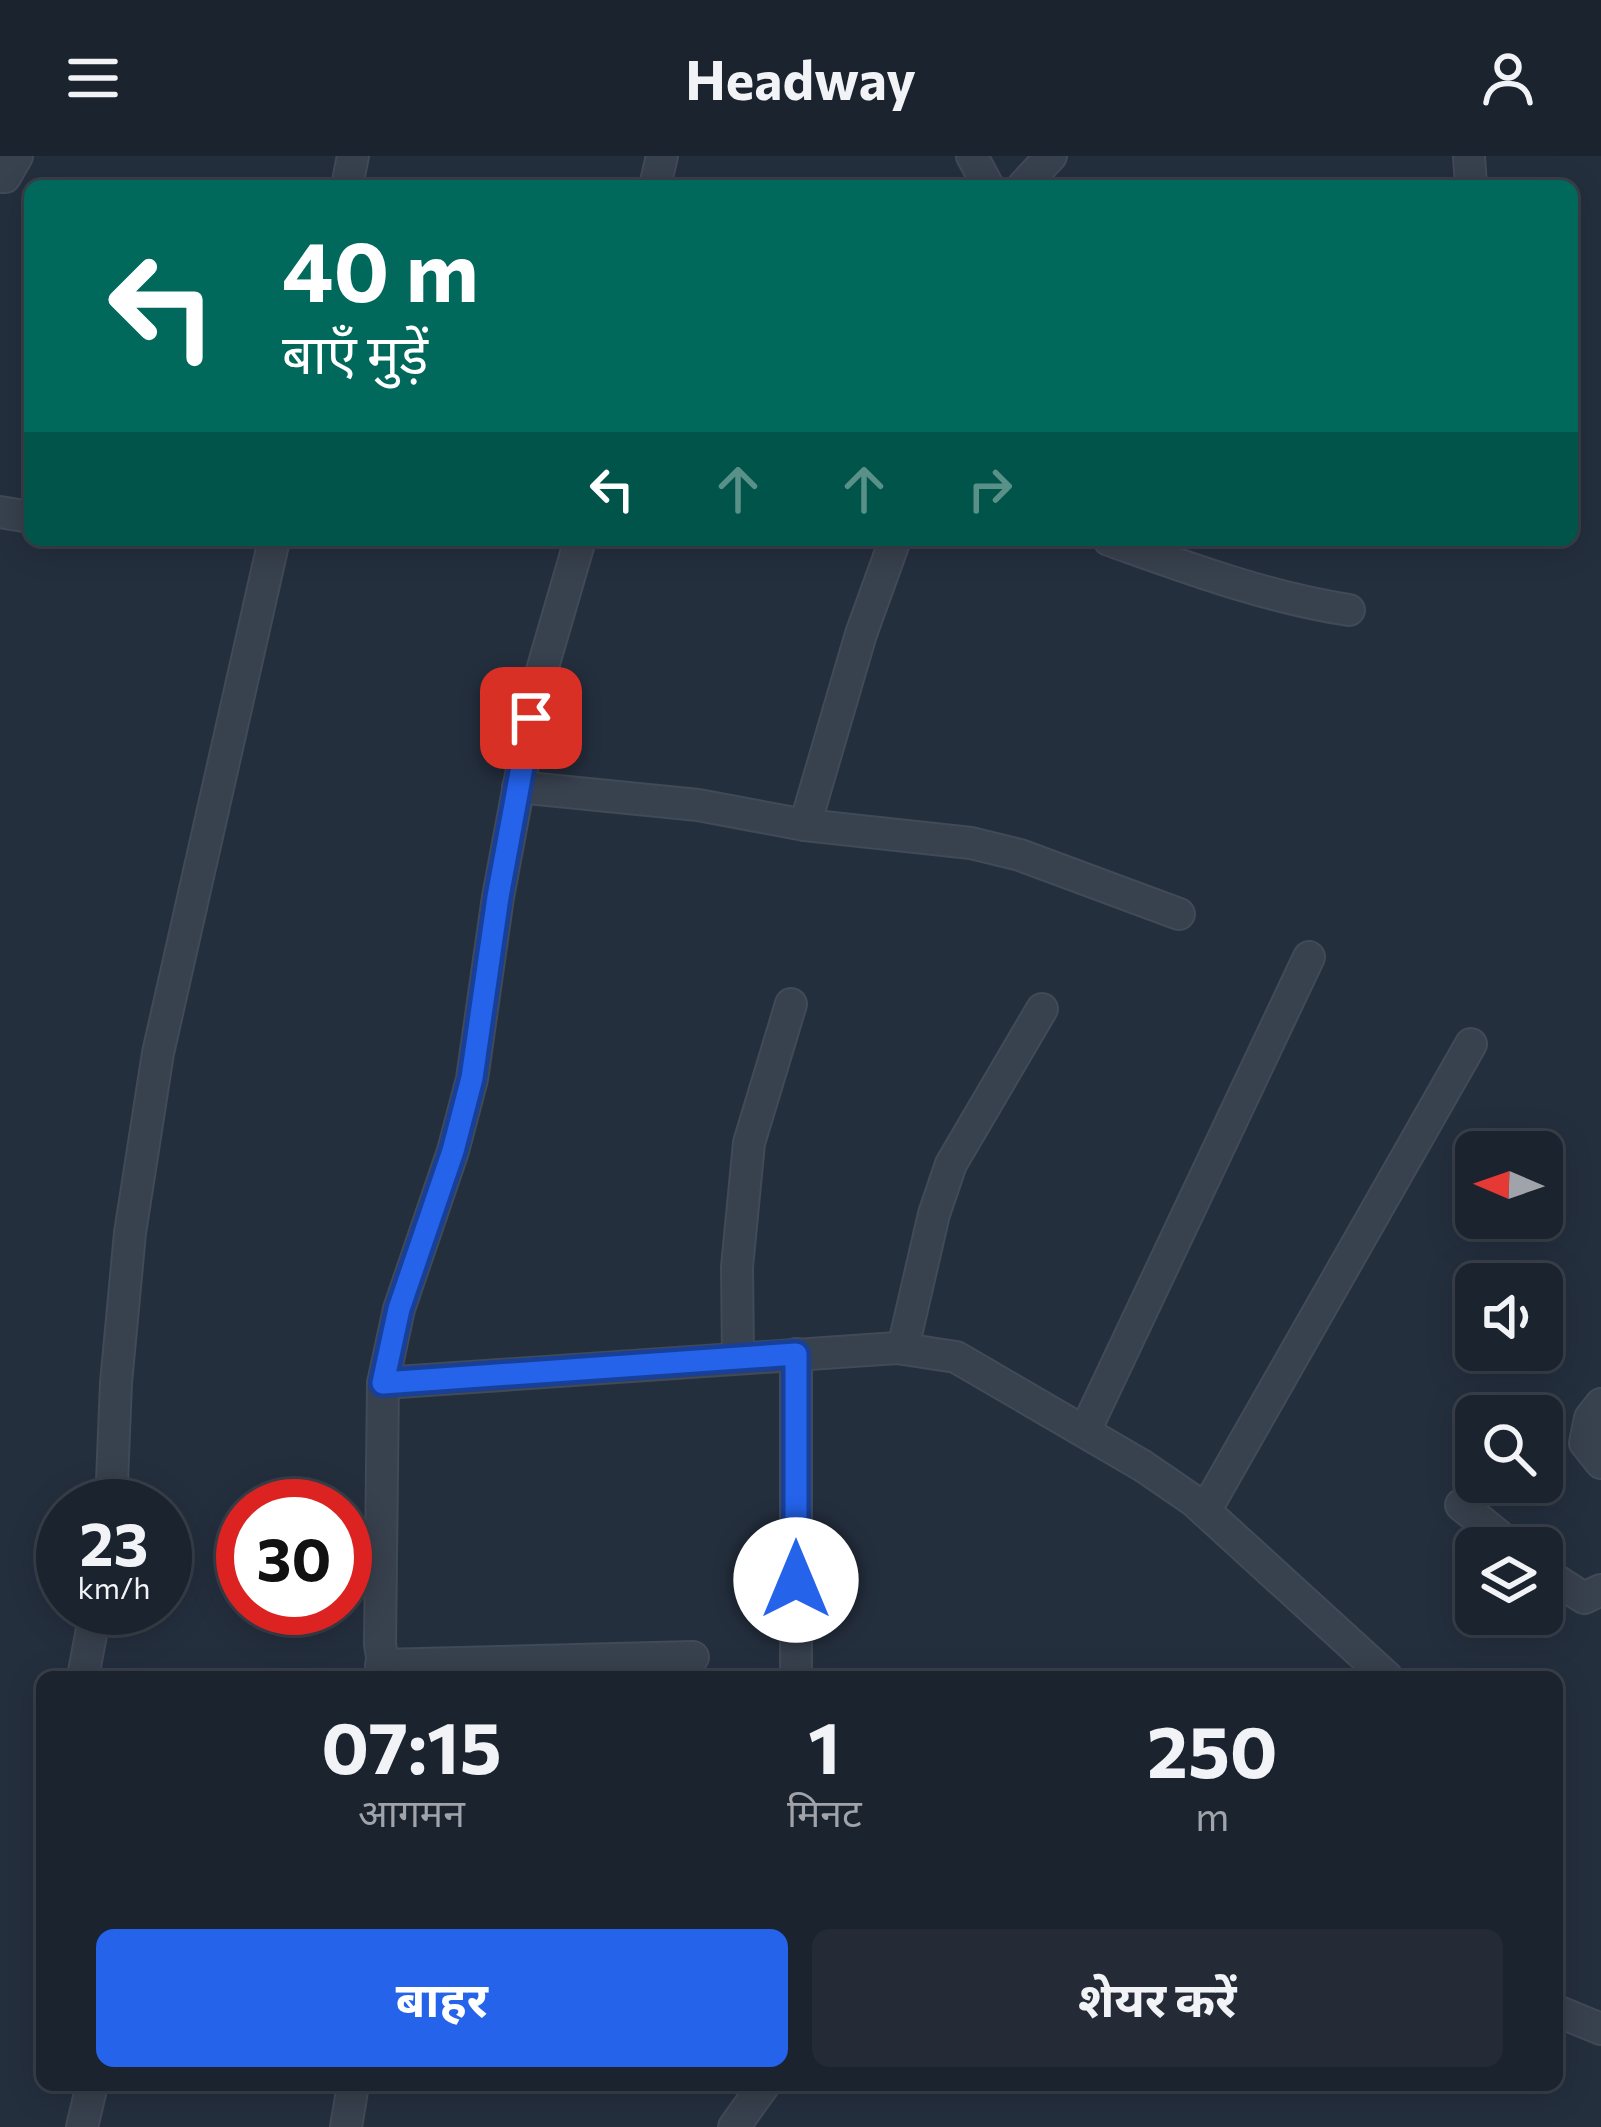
<!DOCTYPE html>
<html lang="hi">
<head>
<meta charset="utf-8">
<style>
  body { margin:0; font-family:Commissioner,"Noto Sans Devanagari",sans-serif; background:#242b36; color:#f1f3f6; height:100vh; display:flex; flex-direction:column; font-size:45px; white-space:nowrap }
  * { box-sizing:border-box; margin:0 }
  p { font-size:39px; color:#a0a4aa }
  .icon { flex:none; width:66px; height:66px; fill:none; stroke:currentColor; stroke-width:2; stroke-linecap:round; stroke-linejoin:round }
  .map { position:relative; flex:1; overflow:hidden }
  .panel { position:absolute; left:36px; top:1515px; width:1527px; height:420px; display:flex; flex-direction:column; background:#1b232e; border-radius:18px; box-shadow:0 6px 30px #0003,0 0 0 3px #39404a }
  .panel>* { flex:none }
  .banner { position:absolute; left:24px; top:24px; width:1554px; height:366px; border-radius:18px; box-shadow:0 6px 30px #0003,0 0 0 3px #39404a; background:#00695c; color:#fff; overflow:hidden }
  .needle { width:78px; rotate:272deg }
  .controls { position:absolute; left:1455px; top:975px; display:grid; gap:24px }
  .controls a { display:grid; place-items:center; width:108px; height:108px; border-radius:18px; background:#1b232e; box-shadow:0 6px 30px #0003,0 0 0 3px #39404a; font-size:60px }
  .speed { position:absolute; left:36px; top:1323px; display:flex; gap:24px; font-size:60px; font-weight:700; text-align:center }
  .speed>* { display:grid; place-content:center; width:156px; height:156px; border-radius:50%; background:#1b232e; box-shadow:0 6px 30px #0003,0 0 0 3px #39404a; line-height:1 }
  .speed small { font-size:30px; font-weight:400 }
  .speed .limit { border:18px solid #d22; background:#fff; color:#111 }
  .pin { position:absolute; display:grid; place-items:center; width:102px; height:102px; color:#fff; margin:-51px; border-radius:24px; box-shadow:0 6px 18px #0006 }
  .me { position:absolute; width:132px; margin:-66px; rotate:0deg; stroke-linejoin:round; filter:drop-shadow(0 0 9px #0008) }
  .turn { display:flex; align-items:center; gap:42px; height:252px; padding:0 60px; font-size:54px }
  .turn .icon { width:156px; height:156px; stroke-width:2.5 }
  .turn b { display:block; font-size:84px; line-height:102px }
  .lanes { display:flex; align-items:center; height:114px; padding:0 60px; background:#0003; justify-content:center; gap:60px; direction:ltr }
  .lanes .off { opacity:.35 }
  .eta { display:flex; justify-content:space-evenly; align-items:center; height:204px; text-align:center }
  .eta b { font-size:72px; font-weight:700; line-height:84px }
  .cta { display:flex; gap:24px; margin-top:auto; padding:24px 60px }
  .cta a { flex:1; height:138px; border-radius:18px; background:#2563eb; color:#fff; font-size:48px; font-weight:700; line-height:138px; text-align:center }
  .cta a+a { background:#242b36; color:#f1f3f6 }
  header { display:flex; justify-content:space-between; align-items:center; height:156px; padding:0 60px; background:#1b232e; font-size:54px; font-weight:700 }
  .map>svg:first-child { display:block }
</style>
</head>
<body>
<header><svg class="icon" aria-label="menu" viewBox="0 0 24 24"><path d="M4 6h16M4 12h16M4 18h16"/></svg>Headway<svg class="icon" aria-label="person" viewBox="0 0 24 24"><circle cx="12" cy="8" r="4"/><path d="M4 21q1-7 8-7t8 7"/></svg></header>
<div class="map">
<svg width="1601" height="1971" viewBox="0 0 1601 1971">
  <rect width="100%" height="100%" fill="#242f3e"/>
  <g fill="none" stroke-linecap="round" stroke-linejoin="round">
    <defs>
      <g id="minor">
        <path d="M972 0 988 30"/>
        <path d="M1469 0 1471 30"/>
        <path d="M0 21H5L17 0"/>
        <path d="M347 30 353 0"/>
        <path d="M655 30 662 0"/>
        <path d="M1023 30 1051 0"/>
        <path d="M0 356 30 361"/>
        <path d="M1109 384C1188 412 1265 441 1349 454"/>
        <path d="M518 631 698 649 805 669 861 478 895 384"/>
        <path d="M805 669 971 687 1020 699 1179 758"/>
        <path d="M903 1192 934 1058 951 1008 1042 853"/>
        <path d="M796 1198V1514"/>
        <path d="M738 1201 737 1111 749 987 791 848"/>
        <path d="M383 1227 897 1192 956 1201 1143 1310 1194 1345 1387 1521"/>
        <path d="M1601 1248 1590 1262 1585 1287 1601 1307"/>
        <path d="M1085 1275 1309 801"/>
        <path d="M1461 1349 1514 1392"/>
        <path d="M111 1350 116 1227 130 1077 158 897 274 384"/>
        <path d="M1205 1355 1471 888"/>
        <path d="M1542 1415 1584 1442 1601 1434"/>
        <path d="M381 1509 693 1501"/>
        <path d="M83 1521 96 1452"/>
        <path d="M385 1521 380 1488 383 1227 399 1153 453 995 472 923 498 741 538 528 580 384"/>
        <path d="M1557 1855 1601 1873"/>
        <path d="M82 1971 92 1929"/>
        <path d="M346 1971 353 1929"/>
        <path d="M734 1971 764 1929"/>
      </g>
    </defs>
    <use href="#minor" stroke="#414a57" stroke-width="34"/>
    <use href="#minor" stroke="#38414e" stroke-width="30"/>
  </g>
  <g fill="none" stroke-linecap="round" stroke-linejoin="round">
    <defs>
      <path id="route" d="M531 562 498 741 472 922 453 995 399 1153 383 1227 796 1198V1424"/>
    </defs>
    <use href="#route" stroke="#184099" stroke-width="30"/>
    <use href="#route" stroke="#2563eb" stroke-width="21"/>
  </g>
</svg>
<div class="controls">
<a><svg class="needle" viewBox="-14 -14 28 28"><path d="M0-13l5 13h-10z" fill="#e53935"/><path d="M0 13l5-13h-10z" fill="#a0a4aa"/></svg></a>
<a><svg class="icon" aria-label="sound" viewBox="0 0 24 24"><path d="M4 9h4l5-4v14l-5-4H4zM17 9q2 3 0 6"/></svg></a>
<a><svg class="icon" aria-label="search" viewBox="0 0 24 24"><circle cx="10" cy="10" r="6"/><path d="M15 15l6 6"/></svg></a>
<a><svg class="icon" aria-label="layers" viewBox="0 0 24 24"><path d="M12 4l9 5-9 5-9-5zM3 14l9 5 9-5"/></svg></a>
</div>
<div class="speed"><div>23<small>km/h</small></div><div class="limit">30</div></div>
<div class="pin" style="left:531px;top:562px;background:#d93025"><svg class="icon" aria-label="arrive" viewBox="0 0 24 24"><path d="M6 21V4h12l-3 4 3 4H6"/></svg></div>
<svg class="me" style="left:796px;top:1424px" viewBox="-20 -20 40 40"><circle r="19" fill="#fff"/><path d="M0-13L10 11 0 6-10 11z" fill="#2563eb"/></svg>
<div class="banner">
<div class="turn"><svg class="icon" aria-label="left" viewBox="0 0 24 24"><path d="M17 20v-9H6M10 6l-5 5 5 5"/></svg><div><b>40 m</b>बाएँ मुड़ें</div></div>
<div class="lanes"><svg class="icon" aria-label="left" viewBox="0 0 24 24"><path d="M17 20v-9H6M10 6l-5 5 5 5"/></svg><svg class="icon off" aria-label="ahead" viewBox="0 0 24 24"><path d="M12 20V5M6 11l6-6 6 6"/></svg><svg class="icon off" aria-label="ahead" viewBox="0 0 24 24"><path d="M12 20V5M6 11l6-6 6 6"/></svg><svg class="icon off" aria-label="right" viewBox="0 0 24 24"><path d="M7 20v-9h11M14 6l5 5-5 5"/></svg></div>
</div>
<section class="panel">
<div class="eta">
<div><b>07:15</b><p>आगमन</p></div>
<div><b>1</b><p>मिनट</p></div>
<div><b>250</b><p>m</p></div>
</div>
<div class="cta"><a>बाहर</a><a>शेयर करें</a></div>
</section>
</div>
</body>
</html>
